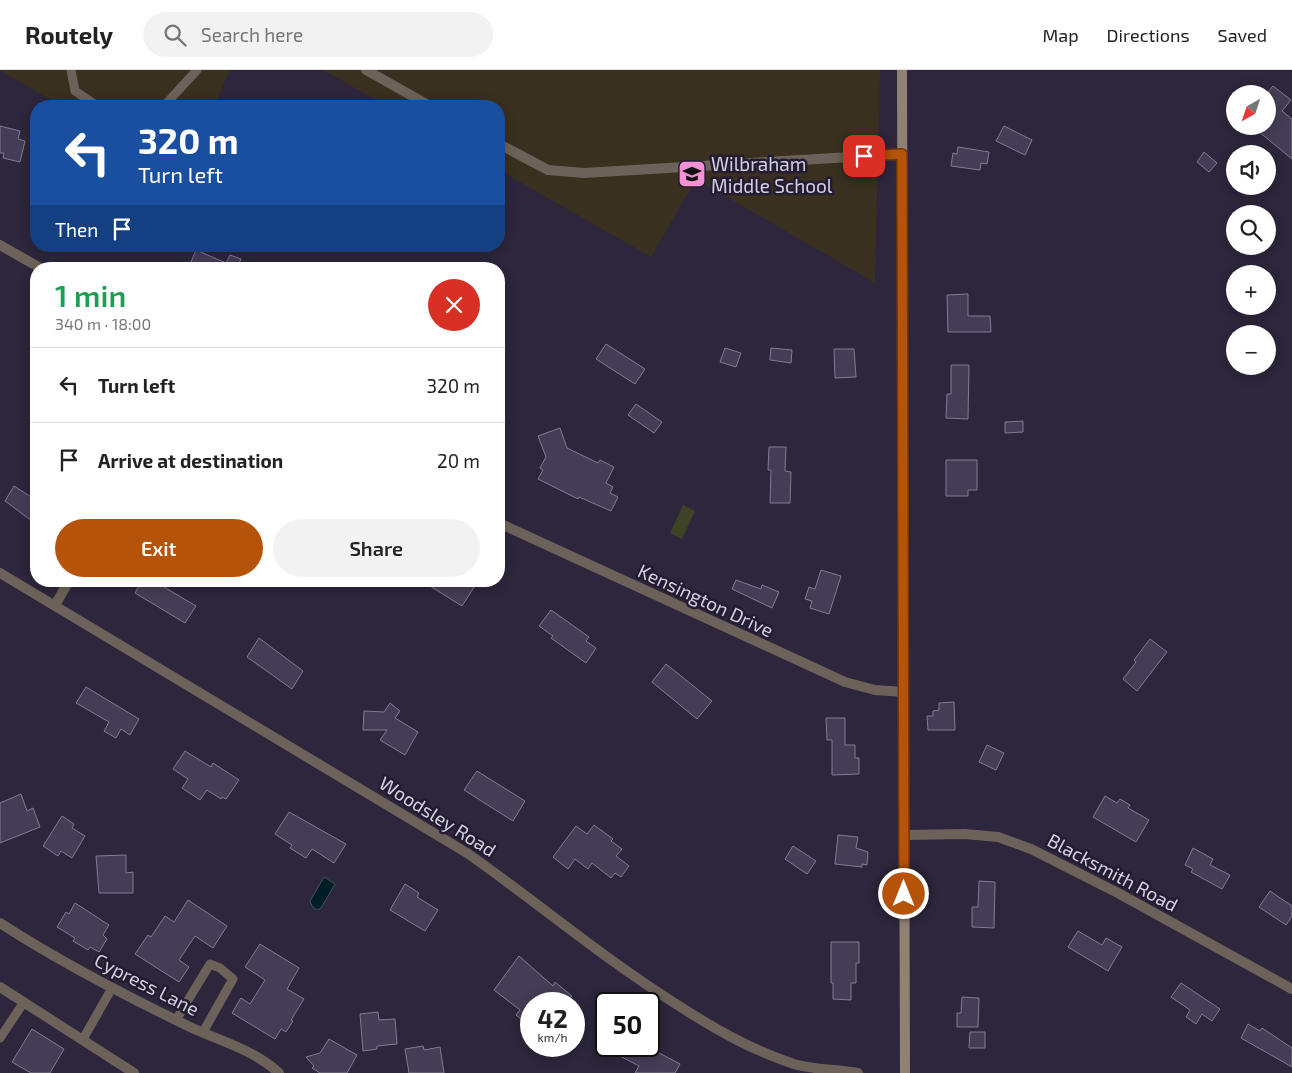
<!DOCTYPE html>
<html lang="en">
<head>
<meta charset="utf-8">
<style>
  body { margin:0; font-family:"Exo 2",sans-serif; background:#f2f2f2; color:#222; height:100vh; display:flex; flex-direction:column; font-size:19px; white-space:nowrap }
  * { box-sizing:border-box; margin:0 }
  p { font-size:16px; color:#767676 }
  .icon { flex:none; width:28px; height:28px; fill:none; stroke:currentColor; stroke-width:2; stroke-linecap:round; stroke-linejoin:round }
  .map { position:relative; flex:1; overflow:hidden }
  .side { position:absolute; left:30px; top:192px; width:475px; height:325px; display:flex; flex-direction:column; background:#fff; border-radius:20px; box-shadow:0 2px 12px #0003 }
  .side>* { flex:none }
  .banner { position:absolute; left:30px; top:30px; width:475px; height:152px; border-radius:20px; box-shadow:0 2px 12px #0003; background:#1a4fa0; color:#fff; overflow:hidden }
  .needle { width:32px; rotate:219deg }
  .fabs { position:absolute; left:1226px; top:15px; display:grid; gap:10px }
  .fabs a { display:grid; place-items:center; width:50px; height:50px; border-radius:50%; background:#fff; box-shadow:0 2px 12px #0003; font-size:25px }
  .speed { position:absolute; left:520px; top:922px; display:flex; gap:10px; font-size:25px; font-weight:700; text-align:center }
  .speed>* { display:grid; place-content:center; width:65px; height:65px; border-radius:50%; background:#fff; box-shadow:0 2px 12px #0003; line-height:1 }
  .speed small { font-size:12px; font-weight:400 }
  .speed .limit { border:2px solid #111; border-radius:8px; background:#fff; color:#111 }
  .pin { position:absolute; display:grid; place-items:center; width:42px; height:42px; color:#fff; margin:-21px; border-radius:10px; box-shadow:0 2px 8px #0006 }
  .me { position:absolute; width:55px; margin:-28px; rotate:0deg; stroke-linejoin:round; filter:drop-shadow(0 0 4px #0008) }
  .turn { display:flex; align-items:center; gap:18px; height:105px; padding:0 25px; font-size:22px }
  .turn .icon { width:65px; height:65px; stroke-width:2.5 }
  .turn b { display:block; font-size:35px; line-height:42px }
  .then { display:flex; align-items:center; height:48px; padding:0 25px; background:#0003; gap:10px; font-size:19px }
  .round { display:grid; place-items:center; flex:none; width:52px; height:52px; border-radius:26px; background:#f2f2f2 }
  .summary { display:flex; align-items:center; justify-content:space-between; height:85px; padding:0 25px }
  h1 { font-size:30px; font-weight:600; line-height:38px; color:#1e9e55 }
  .button { display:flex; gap:10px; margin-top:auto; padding:10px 25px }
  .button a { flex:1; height:58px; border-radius:30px; background:#b45309; color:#fff; font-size:20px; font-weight:600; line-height:58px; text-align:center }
  .button a+a { background:#f2f2f2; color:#222 }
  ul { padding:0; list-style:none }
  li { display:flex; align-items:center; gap:15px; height:75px; padding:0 25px; border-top:1px solid #e0e0e0 }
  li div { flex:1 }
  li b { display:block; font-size:19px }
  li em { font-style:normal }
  header { display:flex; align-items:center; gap:30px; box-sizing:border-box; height:70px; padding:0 25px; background:#fff; border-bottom:1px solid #e0e0e0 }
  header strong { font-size:24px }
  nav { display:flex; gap:28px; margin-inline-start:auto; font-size:18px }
  .search { width:350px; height:45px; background:#f2f2f2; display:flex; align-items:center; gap:12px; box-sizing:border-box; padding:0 18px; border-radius:28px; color:#767676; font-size:19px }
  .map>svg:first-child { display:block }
</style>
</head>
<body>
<header>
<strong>Routely</strong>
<div class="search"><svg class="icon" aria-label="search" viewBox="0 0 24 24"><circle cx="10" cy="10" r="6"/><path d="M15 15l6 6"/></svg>Search here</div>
<nav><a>Map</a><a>Directions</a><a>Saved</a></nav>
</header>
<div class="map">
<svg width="1292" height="1003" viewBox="0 0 1292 1003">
  <rect width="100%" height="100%" fill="#2d263c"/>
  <g fill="#3a3020">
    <path d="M0 0H230L214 36H60Z"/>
    <path d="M323 0H880L875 213 696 109 651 187 499 100V36H387Z"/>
  </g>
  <path fill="#3e4325" d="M683 435 695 441 682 469 670 463Z"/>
  <path fill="#001e26" stroke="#40535e" d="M324 807 335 814 321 838 317 840 312 836 310 831Z"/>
  <g fill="#453d55" stroke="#837b96">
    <path d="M1273 16 1291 30 1282 41 1292 49V89L1252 56H1268V22Z"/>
    <path d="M0 56 20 61 18 69 25 71 20 92 3 88 4 83H0Z"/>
    <path d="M1004 56 1032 70 1025 85 996 71Z"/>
    <path d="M958 77 989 82 987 94 981 93 980 100 951 96 953 83 957 84Z"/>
    <path d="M1204 82 1217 93 1209 102 1197 92Z"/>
    <path d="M196 180 226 193 230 185 241 189 237 198 239 199H188Z"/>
    <path d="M968 224V246H990L991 262H948L947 225Z"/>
    <path d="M606 274 645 299 635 314 596 289Z"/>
    <path d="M725 278 741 283 736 297 720 292Z"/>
    <path d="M771 278 792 280 791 293 770 290Z"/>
    <path d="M834 279H854L856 307 835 308Z"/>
    <path d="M951 295H969L968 349 946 348 947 324H951Z"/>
    <path d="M636 334 662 352 654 363 628 345Z"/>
    <path d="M1023 351V362L1005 363V352Z"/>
    <path d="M560 358 567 378 598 393 600 390 614 397 606 413 613 417 610 423 618 427 611 441 579 427 578 429 538 409 543 400 540 398 546 387 538 366Z"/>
    <path d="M769 377H786L785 401 791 402 790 433H770L771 400H768Z"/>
    <path d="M946 390H977V420H968V426H946Z"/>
    <path d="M14 416 36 430V454L5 431Z"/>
    <path d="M821 500 841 506 829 544 810 538 812 531 805 529 809 517 815 519Z"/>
    <path d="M736 510 761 519 762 515 779 522 772 538 732 519Z"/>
    <path d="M142 511H154L196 536 185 553 135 523Z"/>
    <path d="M422 511H478L462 536Z"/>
    <path d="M551 540 589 567 586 571 596 578 586 593 551 568 553 566 539 556Z"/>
    <path d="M259 568 303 601 292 619 247 587Z"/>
    <path d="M1150 569 1167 582 1137 621 1123 609 1136 592 1134 590Z"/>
    <path d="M666 594 712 631 697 649 652 612Z"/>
    <path d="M86 617 139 649 130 665 121 659 116 668 104 661 109 652 76 633Z"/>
    <path d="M954 632 955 660H928L927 646H933V641L939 640V633Z"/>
    <path d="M390 633 400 641 395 648 418 662 405 685 380 670 387 660H363L364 641 384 642Z"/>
    <path d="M826 648H845V675H855V688H859V704L832 705V670H827Z"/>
    <path d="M987 675 1004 683 996 700 979 692Z"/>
    <path d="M185 681 211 697 213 693 239 710 226 729 222 727 221 729 207 720 200 730 182 718 188 709 173 699Z"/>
    <path d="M477 701 525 731 513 751 464 720Z"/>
    <path d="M21 724 27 741 33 738 40 757 0 773V733Z"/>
    <path d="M1105 726 1117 733 1120 729 1130 735 1128 738 1149 750 1136 772 1093 747Z"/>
    <path d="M289 742 346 774 334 793 312 779 306 788 290 778 292 775 275 764Z"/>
    <path d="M62 746 74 754 72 758 85 766 72 788 61 781 58 786 43 776Z"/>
    <path d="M594 755 613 769 611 771 622 779 616 786 629 796 621 807 615 803 611 808 592 793 588 799 575 789 568 799 553 787 576 756 587 764Z"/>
    <path d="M838 765 858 767 856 778 868 782 867 795 862 794V797L835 794Z"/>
    <path d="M793 776 816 791 807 804 785 789Z"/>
    <path d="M1193 778 1213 789 1210 795 1230 805 1222 819 1191 802 1193 799 1185 795Z"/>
    <path d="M126 785V803L133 802V823H99L96 786Z"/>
    <path d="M979 811 995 812 994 858 972 857V837H978Z"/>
    <path d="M405 814 419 823 417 827 438 840 425 861 390 840Z"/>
    <path d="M1270 821 1292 836V846L1286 855 1259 837Z"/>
    <path d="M188 830 227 856 213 878 195 866 179 890 189 897 179 912 135 884 148 865 151 867 165 846 174 852Z"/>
    <path d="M75 833 109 855 103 865 107 869 99 882 90 877 88 880 73 871 75 868 57 857 66 842 69 844Z"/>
    <path d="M1078 861 1102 875 1106 868 1122 877 1108 901 1068 877Z"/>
    <path d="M831 872H859V893H856V913H851V930L833 929V913H831Z"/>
    <path d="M260 874 299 898 287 919 304 929 291 950 293 951 286 962 281 959 275 969 232 943 241 928 250 934 265 910 245 897Z"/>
    <path d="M519 886 553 916 555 912 572 926 565 934H531V948L526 953 516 945 520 940 494 920Z"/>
    <path d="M1181 913 1220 939 1212 951 1202 944 1196 954 1186 947 1190 940 1171 927Z"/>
    <path d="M962 927 979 928 978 957H957V943H961Z"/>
    <path d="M378 942 379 950 395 949 397 974 377 976V979L363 981 360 944Z"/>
    <path d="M1248 954 1260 961 1262 958 1292 978V997L1241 968Z"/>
    <path d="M32 959 64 979 50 1003H31L12 992Z"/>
    <path d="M970 962H985V978H969Z"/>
    <path d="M329 969 357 985 347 1003H320L312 998 314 996 306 987 320 983Z"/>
    <path d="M423 976 424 980 440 977 444 1003H409L405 979Z"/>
    <path d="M622 976H646L680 994 675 1003H635L639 996 618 985Z"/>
  </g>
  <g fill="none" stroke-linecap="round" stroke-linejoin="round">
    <g stroke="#6c6259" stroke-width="9">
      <path d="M71 0 75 21 97 36"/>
      <path d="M164 36 197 0"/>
      <path d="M176 950 210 894 220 898 233 909 203 962"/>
      <path d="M0 968 24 932"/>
      <path d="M83 969 112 918"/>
    </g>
    <g stroke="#6c6259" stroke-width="10">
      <path d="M366 0 430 36"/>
      <path d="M499 74 548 100 584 103 902 84"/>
      <path d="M0 175 42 199"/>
      <path d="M499 453 845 612 875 620 904 622"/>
      <path d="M0 503 467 783C537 832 603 888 676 934 713 958 751 980 794 994 814 1000 837 999 858 1003"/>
      <path d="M55 535 69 511"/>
      <path d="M905 765 965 764 998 767 1031 779 1118 823 1292 919"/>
      <path d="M0 853C60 892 124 925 188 956 219 971 253 979 279 1003"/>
      <path d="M0 917 134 1003"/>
    </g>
    <path stroke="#908273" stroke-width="10" d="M902 0 905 1003"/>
  </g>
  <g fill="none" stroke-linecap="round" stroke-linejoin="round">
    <defs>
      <path id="route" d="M864 86 902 84 904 824"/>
    </defs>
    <use href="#route" stroke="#753606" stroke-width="12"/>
    <use href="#route" stroke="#b45309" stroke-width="9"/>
  </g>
  <defs>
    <symbol id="school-square" viewBox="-11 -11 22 22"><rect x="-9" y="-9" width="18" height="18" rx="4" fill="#f491d4" stroke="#231c32"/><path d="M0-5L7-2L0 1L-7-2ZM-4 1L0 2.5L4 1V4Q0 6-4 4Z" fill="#111"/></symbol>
  </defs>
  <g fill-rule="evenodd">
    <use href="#school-square" x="676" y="88" width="32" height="32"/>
  </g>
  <g text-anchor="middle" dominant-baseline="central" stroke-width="5" stroke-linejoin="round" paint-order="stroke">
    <g font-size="19" fill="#d4d0df" stroke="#231c32" text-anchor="start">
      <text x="711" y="93">Wilbraham<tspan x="711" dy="22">Middle School</tspan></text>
    </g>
    <g font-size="19" fill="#d4d0df" stroke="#231c32">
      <text transform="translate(706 530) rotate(25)">Kensington Drive</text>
      <text transform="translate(438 746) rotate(32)">Woodsley Road</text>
      <text transform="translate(1113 802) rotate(28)">Blacksmith Road</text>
      <text transform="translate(147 914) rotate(27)">Cypress Lane</text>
    </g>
  </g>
</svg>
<div class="fabs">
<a><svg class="needle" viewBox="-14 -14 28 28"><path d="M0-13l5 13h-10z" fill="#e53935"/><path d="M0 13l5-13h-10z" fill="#767676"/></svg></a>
<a><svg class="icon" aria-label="sound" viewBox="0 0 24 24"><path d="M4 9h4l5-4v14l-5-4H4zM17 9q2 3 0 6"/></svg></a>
<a><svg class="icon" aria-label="search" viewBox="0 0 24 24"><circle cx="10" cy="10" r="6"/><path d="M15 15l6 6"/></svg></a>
<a>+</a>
<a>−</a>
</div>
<div class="speed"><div>42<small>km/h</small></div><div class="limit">50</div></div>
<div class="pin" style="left:864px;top:86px;background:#d93025"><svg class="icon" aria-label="arrive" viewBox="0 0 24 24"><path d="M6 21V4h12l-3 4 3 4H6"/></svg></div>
<svg class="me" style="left:904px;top:824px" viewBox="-20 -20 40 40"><circle r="17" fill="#b45309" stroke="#fff" stroke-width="3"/><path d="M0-11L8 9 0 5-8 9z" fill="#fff"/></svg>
<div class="banner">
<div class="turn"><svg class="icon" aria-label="left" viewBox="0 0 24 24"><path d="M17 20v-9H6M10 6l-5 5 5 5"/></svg><div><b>320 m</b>Turn left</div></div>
<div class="then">Then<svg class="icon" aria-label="arrive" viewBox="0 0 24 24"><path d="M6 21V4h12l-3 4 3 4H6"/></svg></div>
</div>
<section class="side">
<div class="summary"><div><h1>1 min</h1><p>340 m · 18:00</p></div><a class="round" style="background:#d93025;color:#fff"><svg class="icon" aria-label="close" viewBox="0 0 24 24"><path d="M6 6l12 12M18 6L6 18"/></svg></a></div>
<ul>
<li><svg class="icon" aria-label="left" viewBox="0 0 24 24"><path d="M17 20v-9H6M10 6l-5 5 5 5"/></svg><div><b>Turn left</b></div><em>320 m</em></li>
<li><svg class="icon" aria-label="arrive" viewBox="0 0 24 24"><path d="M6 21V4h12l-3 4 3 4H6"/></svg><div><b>Arrive at destination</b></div><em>20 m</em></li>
</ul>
<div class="button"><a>Exit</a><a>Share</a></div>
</section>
</div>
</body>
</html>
